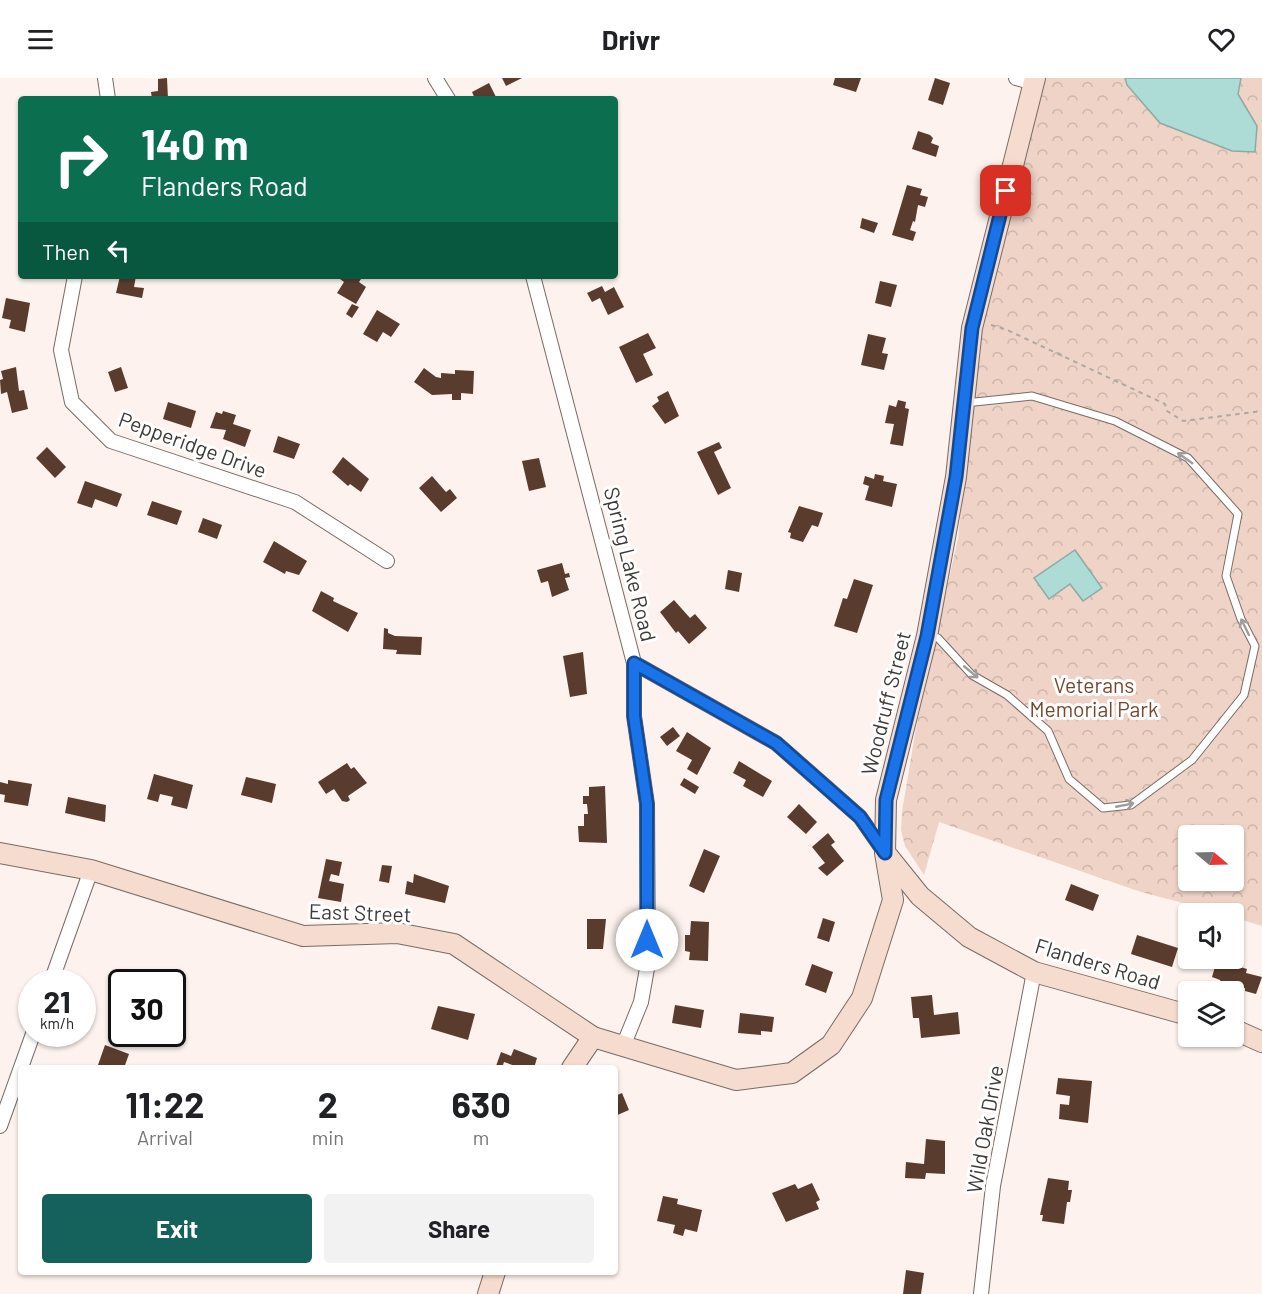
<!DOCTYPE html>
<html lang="en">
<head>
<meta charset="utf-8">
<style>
  body { margin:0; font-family:Barlow,sans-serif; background:#f2f2f2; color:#202124; height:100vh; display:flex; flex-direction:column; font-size:22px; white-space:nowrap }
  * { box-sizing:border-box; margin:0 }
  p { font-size:20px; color:#757577 }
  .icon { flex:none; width:33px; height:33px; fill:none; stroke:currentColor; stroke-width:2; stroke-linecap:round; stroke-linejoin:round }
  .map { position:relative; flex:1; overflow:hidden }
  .panel { position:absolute; left:18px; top:987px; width:600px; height:210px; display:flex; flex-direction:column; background:#fff; border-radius:6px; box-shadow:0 2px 4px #0004 }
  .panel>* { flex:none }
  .banner { position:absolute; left:18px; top:18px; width:600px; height:183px; border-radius:6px; box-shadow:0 2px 4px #0004; background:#0b6e4f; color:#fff; overflow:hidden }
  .needle { width:39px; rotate:109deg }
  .tools { position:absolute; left:1178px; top:747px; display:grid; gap:12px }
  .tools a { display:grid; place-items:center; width:66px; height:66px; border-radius:6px; background:#fff; box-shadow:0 2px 4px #0004; font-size:30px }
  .speed { position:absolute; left:18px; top:891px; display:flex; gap:12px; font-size:30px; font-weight:700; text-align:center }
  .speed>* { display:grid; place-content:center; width:78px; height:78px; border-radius:50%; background:#fff; box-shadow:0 2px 4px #0004; line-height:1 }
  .speed small { font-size:15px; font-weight:400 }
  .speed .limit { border:3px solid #111; border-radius:9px; background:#fff; color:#111 }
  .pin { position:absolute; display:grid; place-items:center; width:51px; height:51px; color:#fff; margin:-26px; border-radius:12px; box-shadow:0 3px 9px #0006 }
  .me { position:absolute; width:66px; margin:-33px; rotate:0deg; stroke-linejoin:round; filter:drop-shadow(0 0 4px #0008) }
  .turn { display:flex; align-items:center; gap:21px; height:126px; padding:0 24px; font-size:27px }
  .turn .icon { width:78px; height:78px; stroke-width:2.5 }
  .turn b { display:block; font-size:42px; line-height:51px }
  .then { display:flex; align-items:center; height:57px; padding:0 24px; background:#0003; gap:12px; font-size:22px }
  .eta { display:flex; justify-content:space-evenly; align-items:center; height:102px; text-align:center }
  .eta b { font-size:36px; font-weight:700; line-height:42px }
  .primary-button { display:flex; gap:12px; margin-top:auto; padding:12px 24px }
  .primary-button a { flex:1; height:69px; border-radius:6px; background:#15625c; color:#fff; font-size:24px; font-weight:700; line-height:69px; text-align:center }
  .primary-button a+a { background:#f2f2f2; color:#202124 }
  header { display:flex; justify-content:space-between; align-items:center; height:78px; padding:0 24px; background:#fff; font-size:27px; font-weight:700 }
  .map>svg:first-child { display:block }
</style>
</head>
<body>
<header><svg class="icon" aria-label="menu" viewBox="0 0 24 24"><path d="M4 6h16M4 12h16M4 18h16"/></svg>Drivr<svg class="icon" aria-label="heart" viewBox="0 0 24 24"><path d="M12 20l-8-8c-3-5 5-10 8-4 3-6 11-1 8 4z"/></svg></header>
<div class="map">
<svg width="1262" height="1216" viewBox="0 0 1262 1216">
  <defs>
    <pattern id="park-crowns" width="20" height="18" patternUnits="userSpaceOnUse" patternTransform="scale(1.5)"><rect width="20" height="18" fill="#eed3c6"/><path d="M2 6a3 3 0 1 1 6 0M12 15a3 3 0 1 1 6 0" fill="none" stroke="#cdb6ab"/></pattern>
  </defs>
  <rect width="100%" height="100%" fill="#fdf2ed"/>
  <path fill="url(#park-crowns)" fill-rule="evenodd" d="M1042 0H1262V848L1233 839V836L1221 835 1141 814 939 744 924 797 905 768 901 752 902 734 916 650 958 460 977 271ZM1188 758H1233V802H1188Z"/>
  <g fill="#addbd5" stroke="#8caba6" stroke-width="1.5">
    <path d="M1125 0H1241L1238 16 1257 48 1255 74 1232 73 1160 45 1127 7Z"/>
    <path d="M1075 472 1102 510 1083 523 1070 506 1049 521 1034 500Z"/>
  </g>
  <g fill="#593c2d">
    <path d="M167 0 168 21H152L151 14 158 13V1Z"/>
    <path d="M502 0H522L506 8Z"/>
    <path d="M835 0H861L856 14 833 7Z"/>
    <path d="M935 0 950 5 943 27 928 22Z"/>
    <path d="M489 5 497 21H475L472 14Z"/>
    <path d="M918 53 930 57 933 60 931 65 939 68 936 79 912 71Z"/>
    <path d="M907 107 922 111 920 117 928 119 925 129 918 127 915 144 913 143 910 152 916 154 913 163 892 157Z"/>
    <path d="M862 140 878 145 874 155 860 150Z"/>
    <path d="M120 198H136L134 209 144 210 142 220 116 215Z"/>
    <path d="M336 198H363L359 204 366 209 356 226 337 215 344 204Z"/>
    <path d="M880 203 897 207 891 229 875 225Z"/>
    <path d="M602 208 605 214 614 209 624 229 608 237 600 220 592 224 587 215Z"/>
    <path d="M6 220 30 225 25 254 9 250 11 242 2 240Z"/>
    <path d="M352 226 359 229 352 240 346 236Z"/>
    <path d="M377 232 400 246 391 259 383 254 377 264 363 256Z"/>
    <path d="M648 255 656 270 643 276 653 297 636 305 619 269Z"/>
    <path d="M868 256 886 260 882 275 888 276 884 292 861 287Z"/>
    <path d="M16 289 19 313 24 312 28 331 12 335 7 314 1 316 0 302 3 301 1 293Z"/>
    <path d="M121 289 128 310 115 314 108 294Z"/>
    <path d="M424 290 436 299 441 300V295L455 296V292L474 293 473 316 461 315V322H452V316L432 317 414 304Z"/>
    <path d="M668 313 679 338 665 346 652 328 659 323 657 319Z"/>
    <path d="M898 322 906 324 905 330 909 331 903 368 890 366 894 346 885 345 889 327 896 329Z"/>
    <path d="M168 324 196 333 191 350 163 341Z"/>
    <path d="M223 333 236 337 233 346 251 352 245 369 223 361 226 352 210 350 216 334 222 336Z"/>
    <path d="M278 358 300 366 294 381 273 374Z"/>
    <path d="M719 364 722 370 714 374 731 410 718 417 697 374Z"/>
    <path d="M47 369 66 389 55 400 36 380Z"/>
    <path d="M343 379 369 401 361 414 350 406 348 408 332 394Z"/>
    <path d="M539 380 546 409 529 413 522 383Z"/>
    <path d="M875 396 884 398 883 403 897 406 892 429 865 422 869 408 863 406 865 398 874 401Z"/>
    <path d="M432 398 446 414 450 411 457 420 441 434 419 410Z"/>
    <path d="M85 403 122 416 117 429 95 421 92 430 77 425Z"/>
    <path d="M152 423 182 433 177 447 147 437Z"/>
    <path d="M799 428 823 435 818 449 812 447 803 464 790 460 791 455 788 454Z"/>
    <path d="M203 440 222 447 217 461 198 454Z"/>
    <path d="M274 463 307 483 299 497 286 493 285 496 263 484Z"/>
    <path d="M562 485 565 496 569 495 570 499 565 500 569 512 552 519 548 503 541 505 537 492Z"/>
    <path d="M728 492 742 495 739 514 725 511Z"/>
    <path d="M854 501 873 507 857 555 834 548 843 520 847 521Z"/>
    <path d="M321 513 334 520 333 523 358 535 348 554 312 533Z"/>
    <path d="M674 522 690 540 695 536 707 550 689 566 678 553 676 555 660 534Z"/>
    <path d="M384 550 388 551V555L395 558 422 559 421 577 396 576 397 572 383 571Z"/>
    <path d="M583 574 587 616 570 619 563 578Z"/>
    <path d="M673 649 680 658 667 668 660 659Z"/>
    <path d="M687 654 711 670 697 697 687 691 692 682 676 673Z"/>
    <path d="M739 683 772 703 763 719 743 708 746 702 733 695Z"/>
    <path d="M347 685 351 691 354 689 367 705 348 718 350 722 347 724 342 723 334 711 326 716 318 704Z"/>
    <path d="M154 696 193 707 187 731 171 727 173 719 160 716 158 724 147 721Z"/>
    <path d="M246 699 276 706 272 725 241 717Z"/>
    <path d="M684 700 699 709 695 716 680 707Z"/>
    <path d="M8 702 32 706 28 728 4 724 5 717 0 716V704L8 706Z"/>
    <path d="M605 708 607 765 579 764 578 748H584V736H588L587 726H583V718H589V709Z"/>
    <path d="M68 719 106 727 105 744 65 735Z"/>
    <path d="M799 726 817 744 806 756 787 739Z"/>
    <path d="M828 755 835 764 831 767 844 783 827 798 818 790 825 785 812 769Z"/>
    <path d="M704 771 720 778 704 815 689 808Z"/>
    <path d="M326 781 342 784 339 798 331 796 329 803 344 806 341 824 318 820Z"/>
    <path d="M382 787 392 788 389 805 379 803Z"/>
    <path d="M414 796 449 808 445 825 405 816 407 803 413 805Z"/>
    <path d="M1071 806 1099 817 1093 833 1065 822Z"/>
    <path d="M823 840 835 844 829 864 817 860Z"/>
    <path d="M587 841H606L603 871H587Z"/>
    <path d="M691 843 709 844 708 883 689 882 690 874 685 873V857H690Z"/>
    <path d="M1137 857 1178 870 1172 889 1131 876Z"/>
    <path d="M1217 882 1247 891 1246 895 1262 899 1256 916 1245 913V910L1222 906 1220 902 1212 899Z"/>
    <path d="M812 886 833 894 826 915 805 907Z"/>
    <path d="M149 892 164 898 162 904H144Z"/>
    <path d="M932 917 934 937 958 934 960 956 921 960 919 940H913L911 919Z"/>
    <path d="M675 927 704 932 701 950 672 945Z"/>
    <path d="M438 928 475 936 468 962 431 951Z"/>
    <path d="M740 935 774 939 772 954 761 953V957L738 955Z"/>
    <path d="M105 967 129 976 124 990H100L98 987Z"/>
    <path d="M514 971 537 980 534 990H521L504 984 502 990 496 988 501 974 511 978Z"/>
    <path d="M1058 1000 1092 1003 1088 1045 1059 1041 1060 1026 1069 1027 1070 1018 1056 1016Z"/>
    <path d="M622 1015 629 1032 615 1038V1018Z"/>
    <path d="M926 1061 945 1063V1096L926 1095 925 1101 905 1100 906 1084 924 1086Z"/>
    <path d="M1048 1100 1069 1103 1068 1112H1072L1070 1124H1067L1064 1146 1042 1143 1043 1137H1040Z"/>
    <path d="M812 1105 820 1122 816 1124 819 1131 786 1144 772 1115 795 1106 798 1111Z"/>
    <path d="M663 1118 678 1121 677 1126 702 1132 697 1154 685 1151 683 1158 673 1155 675 1147 657 1143Z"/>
    <path d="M906 1192 924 1195 921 1216H903Z"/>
  </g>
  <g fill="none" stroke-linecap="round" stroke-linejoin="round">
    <defs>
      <path id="lane" d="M930 558 938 560 972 597 1007 617 1048 653 1069 701 1103 730 1131 727 1192 682 1244 617 1255 568 1241 541 1226 498 1238 436 1188 380 1115 343 1032 318 965 325"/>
      <g id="street">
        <path d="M105 0 108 21"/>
        <path d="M435 0 448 21"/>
        <path d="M1016 0 1034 5"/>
        <path d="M75 198 61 272 72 324 111 363 295 424 387 483"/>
        <path d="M533 198 634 585V638L647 726 648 885 641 924 624 966"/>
        <path d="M634 585 776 665 860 739 885 775"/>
        <path d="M51 904 91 792"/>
        <path d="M0 1048 33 956"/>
        <path d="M981 1216 993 1108 1034 894"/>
      </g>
      <g id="secondary">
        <path d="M0 775 91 792 303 858 397 855 454 866 593 959 736 1002 792 995 831 967 862 920 893 822 885 775 886 722 927 558 956 399 972 250 1035 0"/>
        <path d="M887 777 920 818 969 859 1034 894 1188 937"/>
        <path d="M1233 951 1262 964"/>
        <path d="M572 990 593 959"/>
        <path d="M488 1216 495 1194"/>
      </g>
    </defs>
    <use href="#lane" stroke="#786b66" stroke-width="9"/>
    <use href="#street" stroke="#786b66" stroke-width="16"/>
    <use href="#secondary" stroke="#786b66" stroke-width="22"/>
    <path stroke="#b0a7a3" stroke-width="2" stroke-dasharray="4.5 4.5" stroke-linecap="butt" d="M991 247 1005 251 1165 326 1167 333 1183 343 1262 333"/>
    <use href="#lane" stroke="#fff" stroke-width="7"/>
    <use href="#street" stroke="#fff" stroke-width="14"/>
    <use href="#secondary" stroke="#f6dcce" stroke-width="20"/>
  </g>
  <defs><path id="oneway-shaft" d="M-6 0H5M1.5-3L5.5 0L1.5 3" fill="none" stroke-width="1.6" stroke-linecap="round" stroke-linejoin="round" transform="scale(1.5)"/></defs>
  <g stroke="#9f9c9b">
    <use href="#oneway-shaft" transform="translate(1185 380) rotate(-145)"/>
    <use href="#oneway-shaft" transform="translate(1245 549) rotate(-116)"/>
    <use href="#oneway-shaft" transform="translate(971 594) rotate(40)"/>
    <use href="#oneway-shaft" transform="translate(1125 727) rotate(-11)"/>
  </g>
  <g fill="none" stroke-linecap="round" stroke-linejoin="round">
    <defs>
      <path id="route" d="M647 862V726L634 638V585L776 665 860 739 885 775 886 722 927 558 956 399 972 250 1006 113"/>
    </defs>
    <use href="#route" stroke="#114b97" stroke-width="15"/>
    <use href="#route" stroke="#1a73e8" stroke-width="10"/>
  </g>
  <g text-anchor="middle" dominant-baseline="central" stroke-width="6" stroke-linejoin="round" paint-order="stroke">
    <g font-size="21" fill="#3f3a37" stroke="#fff">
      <text transform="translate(193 366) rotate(20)">Pepperidge Drive</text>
      <text transform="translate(631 486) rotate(76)">Spring Lake Road</text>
      <text transform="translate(885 625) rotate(-76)">Woodruff Street</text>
      <text transform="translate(360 834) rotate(2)">East Street</text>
      <text transform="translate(1098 885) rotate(17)">Flanders Road</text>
      <text transform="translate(984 1051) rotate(-80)">Wild Oak Drive</text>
    </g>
    <g font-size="21" fill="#77462c" stroke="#fff">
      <text x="1094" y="606">Veterans<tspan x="1094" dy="24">Memorial Park</tspan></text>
    </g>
  </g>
</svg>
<div class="tools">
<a><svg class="needle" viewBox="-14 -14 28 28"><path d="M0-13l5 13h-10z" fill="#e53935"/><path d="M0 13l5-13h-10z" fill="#757577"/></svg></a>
<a><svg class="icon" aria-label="sound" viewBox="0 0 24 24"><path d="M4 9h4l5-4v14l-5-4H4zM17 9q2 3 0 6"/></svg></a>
<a><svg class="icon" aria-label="layers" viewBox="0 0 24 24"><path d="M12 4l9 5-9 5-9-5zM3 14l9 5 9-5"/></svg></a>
</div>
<div class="speed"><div>21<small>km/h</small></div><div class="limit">30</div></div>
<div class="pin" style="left:1006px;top:113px;background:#d93025"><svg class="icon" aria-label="arrive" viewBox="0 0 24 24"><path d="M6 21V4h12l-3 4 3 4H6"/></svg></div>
<svg class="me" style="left:647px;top:862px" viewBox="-20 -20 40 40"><circle r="19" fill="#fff"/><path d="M0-13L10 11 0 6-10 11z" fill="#1a73e8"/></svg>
<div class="banner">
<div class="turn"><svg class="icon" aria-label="right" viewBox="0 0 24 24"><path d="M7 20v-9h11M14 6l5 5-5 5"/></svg><div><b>140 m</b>Flanders Road</div></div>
<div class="then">Then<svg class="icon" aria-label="left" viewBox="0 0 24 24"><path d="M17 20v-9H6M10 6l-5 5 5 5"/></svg></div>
</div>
<section class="panel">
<div class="eta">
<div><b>11:22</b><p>Arrival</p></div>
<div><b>2</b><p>min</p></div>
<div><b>630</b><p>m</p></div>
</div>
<div class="primary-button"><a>Exit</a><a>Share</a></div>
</section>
</div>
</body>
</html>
